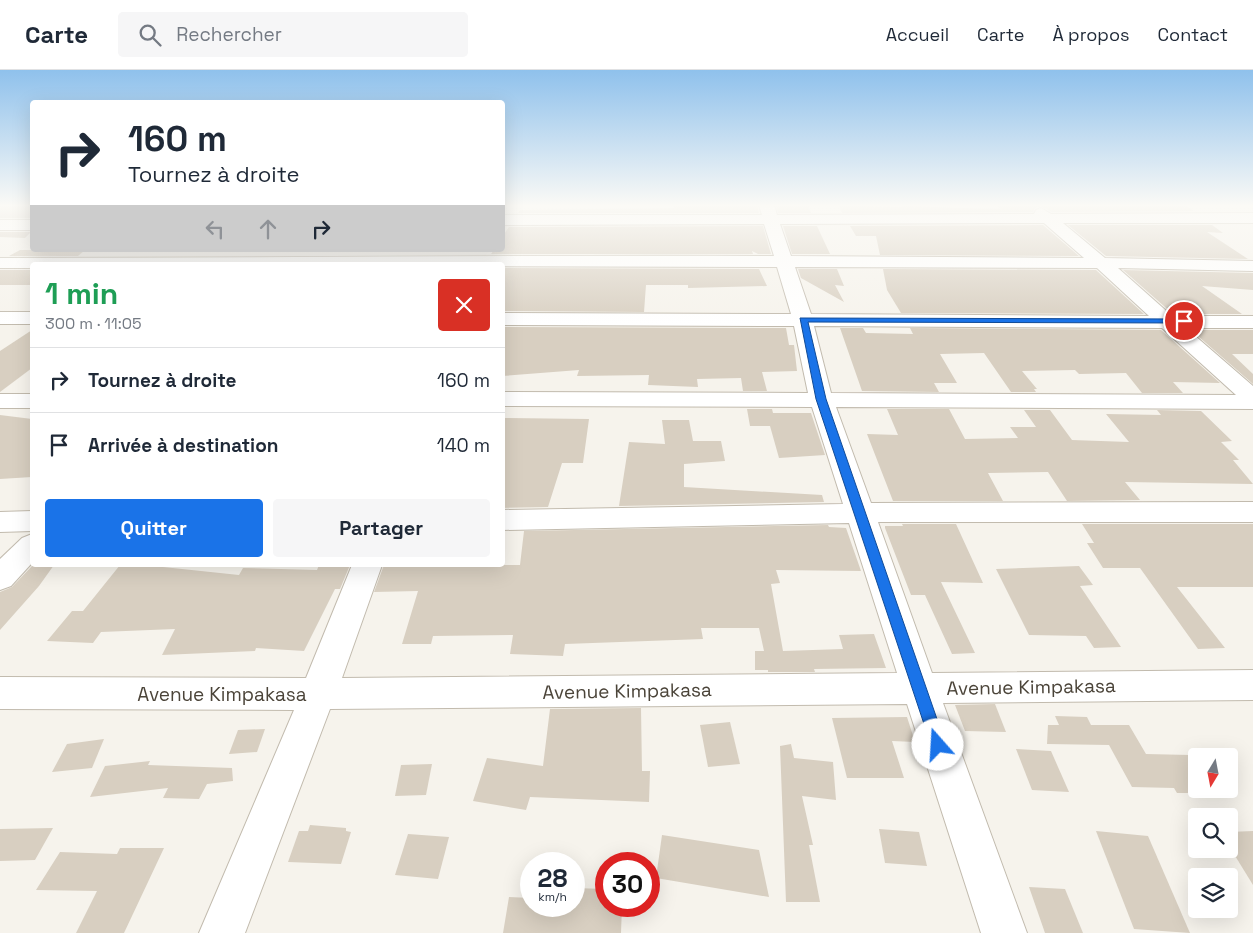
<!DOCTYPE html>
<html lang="fr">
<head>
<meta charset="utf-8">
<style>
  body { margin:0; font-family:"Space Grotesk",sans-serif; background:#f6f6f7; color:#1f2937; height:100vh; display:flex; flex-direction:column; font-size:19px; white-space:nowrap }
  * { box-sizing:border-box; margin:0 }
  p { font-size:16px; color:#747a83 }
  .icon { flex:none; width:28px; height:28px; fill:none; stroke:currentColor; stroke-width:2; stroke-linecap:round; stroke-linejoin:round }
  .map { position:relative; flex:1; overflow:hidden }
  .drawer { position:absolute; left:30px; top:192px; width:475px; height:305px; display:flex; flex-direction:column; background:#fff; border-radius:5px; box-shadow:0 5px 20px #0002 }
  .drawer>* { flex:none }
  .banner { position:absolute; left:30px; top:30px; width:475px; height:152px; border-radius:5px; box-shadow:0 5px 20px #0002; background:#fff; color:#1f2937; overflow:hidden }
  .needle { width:32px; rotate:190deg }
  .buttons { position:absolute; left:1188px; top:678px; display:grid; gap:10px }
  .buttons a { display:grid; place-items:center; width:50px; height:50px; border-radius:5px; background:#fff; box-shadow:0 5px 20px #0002; font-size:25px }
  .speed { position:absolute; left:520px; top:782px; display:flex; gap:10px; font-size:25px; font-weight:700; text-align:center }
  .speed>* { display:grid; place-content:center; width:65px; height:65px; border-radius:50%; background:#fff; box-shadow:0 5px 20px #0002; line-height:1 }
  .speed small { font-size:12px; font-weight:400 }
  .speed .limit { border:8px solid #d22; background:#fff; color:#111 }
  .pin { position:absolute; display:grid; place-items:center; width:42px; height:42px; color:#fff; margin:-21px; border:2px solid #fff; border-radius:50%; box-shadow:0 1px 5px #0007 }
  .me { position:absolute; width:55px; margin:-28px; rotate:341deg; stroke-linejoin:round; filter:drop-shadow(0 0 4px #0008) }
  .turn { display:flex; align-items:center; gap:18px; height:105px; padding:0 15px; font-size:22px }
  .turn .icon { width:65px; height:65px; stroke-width:2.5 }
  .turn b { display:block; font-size:35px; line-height:42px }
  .lanes { display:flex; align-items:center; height:48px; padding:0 15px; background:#0003; justify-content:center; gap:25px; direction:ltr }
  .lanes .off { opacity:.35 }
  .round { display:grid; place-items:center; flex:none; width:52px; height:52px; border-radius:5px; background:#f6f6f7 }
  .overview { display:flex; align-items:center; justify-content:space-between; height:85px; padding:0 15px }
  h1 { font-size:30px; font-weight:600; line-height:38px; color:#1e9e55 }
  .cta { display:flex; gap:10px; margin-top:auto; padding:10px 15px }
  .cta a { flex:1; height:58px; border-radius:5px; background:#1a73e8; color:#fff; font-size:20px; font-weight:600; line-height:58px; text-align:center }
  .cta a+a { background:#f6f6f7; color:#1f2937 }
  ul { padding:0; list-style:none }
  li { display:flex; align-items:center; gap:15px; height:65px; padding:0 15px; border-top:1px solid #e0e1e3 }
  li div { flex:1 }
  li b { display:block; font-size:19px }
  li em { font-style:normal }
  header { display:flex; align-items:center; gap:30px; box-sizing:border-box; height:70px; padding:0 25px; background:#fff; border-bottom:1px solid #e0e1e3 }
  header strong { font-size:24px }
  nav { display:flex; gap:28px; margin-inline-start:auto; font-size:18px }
  .search { width:350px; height:45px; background:#f6f6f7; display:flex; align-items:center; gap:12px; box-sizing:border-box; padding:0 18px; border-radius:5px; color:#747a83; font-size:19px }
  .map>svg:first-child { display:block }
</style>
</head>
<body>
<header>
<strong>Carte</strong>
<div class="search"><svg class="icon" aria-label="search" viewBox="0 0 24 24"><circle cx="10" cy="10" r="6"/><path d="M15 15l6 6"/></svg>Rechercher</div>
<nav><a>Accueil</a><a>Carte</a><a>À propos</a><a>Contact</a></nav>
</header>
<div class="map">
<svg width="1253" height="863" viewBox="0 0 1253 863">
  <rect width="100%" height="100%" fill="#f6f3ec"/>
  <g fill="#d8cfc1">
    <rect x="0" y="135" width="32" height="13"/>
    <path d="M673 135H757L759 143H518L520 140 674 138Z"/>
    <path d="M776 135H808L811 143H778Z"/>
    <path d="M996 135H1186L1194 141 1052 142 1040 136 1035 138 1033 142 842 143 839 136 903 137 902 136 1000 139Z"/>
    <path d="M1043 155 1079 186 880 185 876 166H856L850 156Z"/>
    <path d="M1068 155H1212L1223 163 1207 162 1248 189 1106 186Z"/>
    <path d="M763 156 771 184H758L752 181 753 184H491L494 180H502V167L509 157Z"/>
    <path d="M783 156H817L830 184H792Z"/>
    <path d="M0 162H31L25 168 0 167Z"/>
    <path d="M20 180H85L78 186H9Z"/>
    <path d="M502 198 759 199 767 216 688 218V215H646L644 242 502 241Z"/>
    <path d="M798 199H837L844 216 835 215 844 232 801 208Z"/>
    <path d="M883 199 1096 200 1144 244 901 243 887 220Z"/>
    <rect x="0" y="200" width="32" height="15"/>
    <path d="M1123 200 1253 203V220L1202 216 1242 244H1173Z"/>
    <path d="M502 257 786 258 789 275H794L797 301 762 302 767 321H743L741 308 697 309 698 317 648 315 649 305 577 306 579 300 502 306Z"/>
    <path d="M840 258H863L866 263 913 264 910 258 1161 260 1220 313 1173 312 1183 323H1142L1126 303 1079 304 1075 300 1022 301 1037 319H1034L1036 322H1011L984 283 940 284 957 313H934L939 322 862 321Z"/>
    <path d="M32 260V298L0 322V281Z"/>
    <path d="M1191 260H1253V284H1232L1253 304V314Z"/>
    <path d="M747 339H772L773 343H811L825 385 779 388 770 356H750Z"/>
    <path d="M887 339H949L965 369 1018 368 1010 357H1036L1024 340H1050L1072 370 1129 372 1106 344 1161 345 1157 340 1201 341 1232 371 1221 372 1239 390H1233L1253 414 1125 412 1140 430 1067 431 1048 402 988 403 1003 431H893L867 364 898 365Z"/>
    <path d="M0 345 32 349V407L0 409Z"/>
    <path d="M502 348 589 349 583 393H562L548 437 502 438Z"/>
    <path d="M662 350H689L693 371H721L725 391 684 394V417L822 425 824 432 619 436 629 372 665 374Z"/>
    <path d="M902 454H956L983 513 941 512 975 583 952 584 925 525H911L885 458V456H903Z"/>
    <path d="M1082 454H1253V517H1177L1225 578 1198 579 1140 498H1103L1087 473H1094Z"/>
    <path d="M828 455 829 457 846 458 861 501 776 500 780 513 771 514 783 581 843 579 839 565 874 564 886 598 814 599 815 602H768V600H755V581H764L759 558H701L703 569 565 574 563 586 510 584 513 565 433 566 431 574H402L418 521 374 522 384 495H520L524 461Z"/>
    <path d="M33 495H54L39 516 0 560V522L12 517Z"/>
    <path d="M120 495H144L239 505 243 498 317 500 319 495H350L340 519H335L304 581 256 578 255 581 162 585 175 559 101 562 93 573 47 571 72 541H83Z"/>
    <path d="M1079 496 1093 515 1080 516 1121 577 1094 578 1086 566 1029 565 996 499Z"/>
    <path d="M995 634 1006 662 965 661 955 635Z"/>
    <path d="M641 638 642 701H650L649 732 530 727 526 740 473 731 487 688 543 696 550 639Z"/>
    <path d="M1055 646 1087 647 1091 655H1129L1146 684 1190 685 1196 695V723H1177L1174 718 1132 717 1109 675 1047 674 1048 655H1059Z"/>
    <path d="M907 647 915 672 892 671 904 708H847L832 648Z"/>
    <path d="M730 652 740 694 708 697 700 655Z"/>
    <path d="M265 659 257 682 229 684 238 660Z"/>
    <path d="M104 669 92 698 52 702 67 674Z"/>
    <path d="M791 674 794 688 833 692 836 730 802 726 813 775H809L820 832H786L780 676Z"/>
    <path d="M1016 679 1051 681 1069 722 1032 720Z"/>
    <path d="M150 691 148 695 232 698 233 711 207 714 199 729 163 728 168 718 90 727 105 696Z"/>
    <path d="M432 694 426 725 395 726 401 695Z"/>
    <path d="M310 755 346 758V761L351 762 341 794 288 792 299 761H308Z"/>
    <path d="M53 758 35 790 0 791V759Z"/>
    <path d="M879 759 919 762 927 796 885 793Z"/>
    <path d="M1096 761 1148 766 1190 863 1134 859Z"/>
    <path d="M1253 761V815L1229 776V762Z"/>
    <path d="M408 764 449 767 438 809 395 805Z"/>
    <path d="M662 765 759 780 769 827 656 808Z"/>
    <path d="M120 778H164L124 863H76L97 821 36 820 60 782 117 784Z"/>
    <path d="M1029 817 1065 819 1083 863H1045Z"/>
    <path d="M574 818 606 819V836H622L621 863H503L509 827 531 828V836H574Z"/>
  </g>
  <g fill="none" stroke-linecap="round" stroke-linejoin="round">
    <defs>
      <g id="minor">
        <path d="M759 135H774L777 145 1034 144 1036 140 1041 138 1051 144 1253 143V153H1063L1105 188 1253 191V201L1118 198 1172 246H1253V258H1186L1253 316V339L836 337 871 433 1253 432V452H878L932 603 1253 600V630L943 633 1027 863H981L907 634 330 639 245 863H199L294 640 0 639V607L306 608 352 495H382L342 608 897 603 849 453 502 460V440L843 434 812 337 502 336V322L808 323 794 256 502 255V243L791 244 777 197 32 195V198H0V188C258 188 516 185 774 186L764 154 502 155V145H762ZM1044 153 1084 188 791 186 780 154ZM795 197 1097 198 1149 246 811 244ZM814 256 1162 258 1236 325 831 323Z"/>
        <rect x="0" y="150" width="32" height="10"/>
        <rect x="0" y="242" width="32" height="12"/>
        <rect x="0" y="324" width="32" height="14"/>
        <path d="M32 441V461L0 462V442Z"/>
        <path d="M32 464V493L11 516 0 520V489L22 468Z"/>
      </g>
    </defs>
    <use href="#minor" stroke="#c2bbae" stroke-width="2"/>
    <use href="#minor" fill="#fff" fill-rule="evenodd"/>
  </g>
  <linearGradient id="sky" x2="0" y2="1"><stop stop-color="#8fc1ec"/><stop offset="0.53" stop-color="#fbfaf6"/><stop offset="1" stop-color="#fbfaf6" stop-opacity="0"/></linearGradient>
  <rect width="1253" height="256" fill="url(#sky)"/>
  <path fill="#1a73e8" stroke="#114b97" d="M800 248 1184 249 1188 251 1184 253 808 252 826 329 946 675 944 680 938 682 933 680 931 675 816 329Z"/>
  <g text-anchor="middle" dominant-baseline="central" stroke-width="4" stroke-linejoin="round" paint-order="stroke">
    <g font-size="19" fill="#4b4439" stroke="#fff">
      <text transform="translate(1031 617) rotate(-1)">Avenue Kimpakasa</text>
      <text transform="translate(627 621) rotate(-1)">Avenue Kimpakasa</text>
      <text x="222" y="624">Avenue Kimpakasa</text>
    </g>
  </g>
</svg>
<div class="buttons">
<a><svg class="needle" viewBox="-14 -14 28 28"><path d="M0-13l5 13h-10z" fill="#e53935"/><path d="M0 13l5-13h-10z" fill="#747a83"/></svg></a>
<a><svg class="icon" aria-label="search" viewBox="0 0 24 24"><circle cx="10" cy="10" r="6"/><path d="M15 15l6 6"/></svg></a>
<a><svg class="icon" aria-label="layers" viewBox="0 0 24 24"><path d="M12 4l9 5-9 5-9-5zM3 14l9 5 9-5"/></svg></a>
</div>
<div class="speed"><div>28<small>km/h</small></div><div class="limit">30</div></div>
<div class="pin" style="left:1184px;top:251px;background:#d93025"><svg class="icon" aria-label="arrive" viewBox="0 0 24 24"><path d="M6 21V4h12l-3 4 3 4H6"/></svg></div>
<svg class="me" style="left:938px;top:675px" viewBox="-20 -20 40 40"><circle r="19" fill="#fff"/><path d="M0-13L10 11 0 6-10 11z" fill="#1a73e8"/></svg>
<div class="banner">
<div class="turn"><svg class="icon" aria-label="right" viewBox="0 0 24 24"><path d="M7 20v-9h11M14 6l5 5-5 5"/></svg><div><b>160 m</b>Tournez à droite</div></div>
<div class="lanes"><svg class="icon off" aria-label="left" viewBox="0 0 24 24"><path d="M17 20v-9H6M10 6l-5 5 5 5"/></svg><svg class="icon off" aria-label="ahead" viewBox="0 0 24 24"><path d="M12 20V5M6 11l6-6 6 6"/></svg><svg class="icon" aria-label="right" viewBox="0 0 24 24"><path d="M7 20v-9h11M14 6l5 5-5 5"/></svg></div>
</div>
<section class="drawer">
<div class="overview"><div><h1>1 min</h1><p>300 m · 11:05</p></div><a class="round" style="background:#d93025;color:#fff"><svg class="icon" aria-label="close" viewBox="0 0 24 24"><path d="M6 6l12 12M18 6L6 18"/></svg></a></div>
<ul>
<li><svg class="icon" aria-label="right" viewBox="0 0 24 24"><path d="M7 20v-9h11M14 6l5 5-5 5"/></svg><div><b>Tournez à droite</b></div><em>160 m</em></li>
<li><svg class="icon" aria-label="arrive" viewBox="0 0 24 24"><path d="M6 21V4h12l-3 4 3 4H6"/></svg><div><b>Arrivée à destination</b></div><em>140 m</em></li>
</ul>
<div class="cta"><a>Quitter</a><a>Partager</a></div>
</section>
</div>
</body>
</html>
